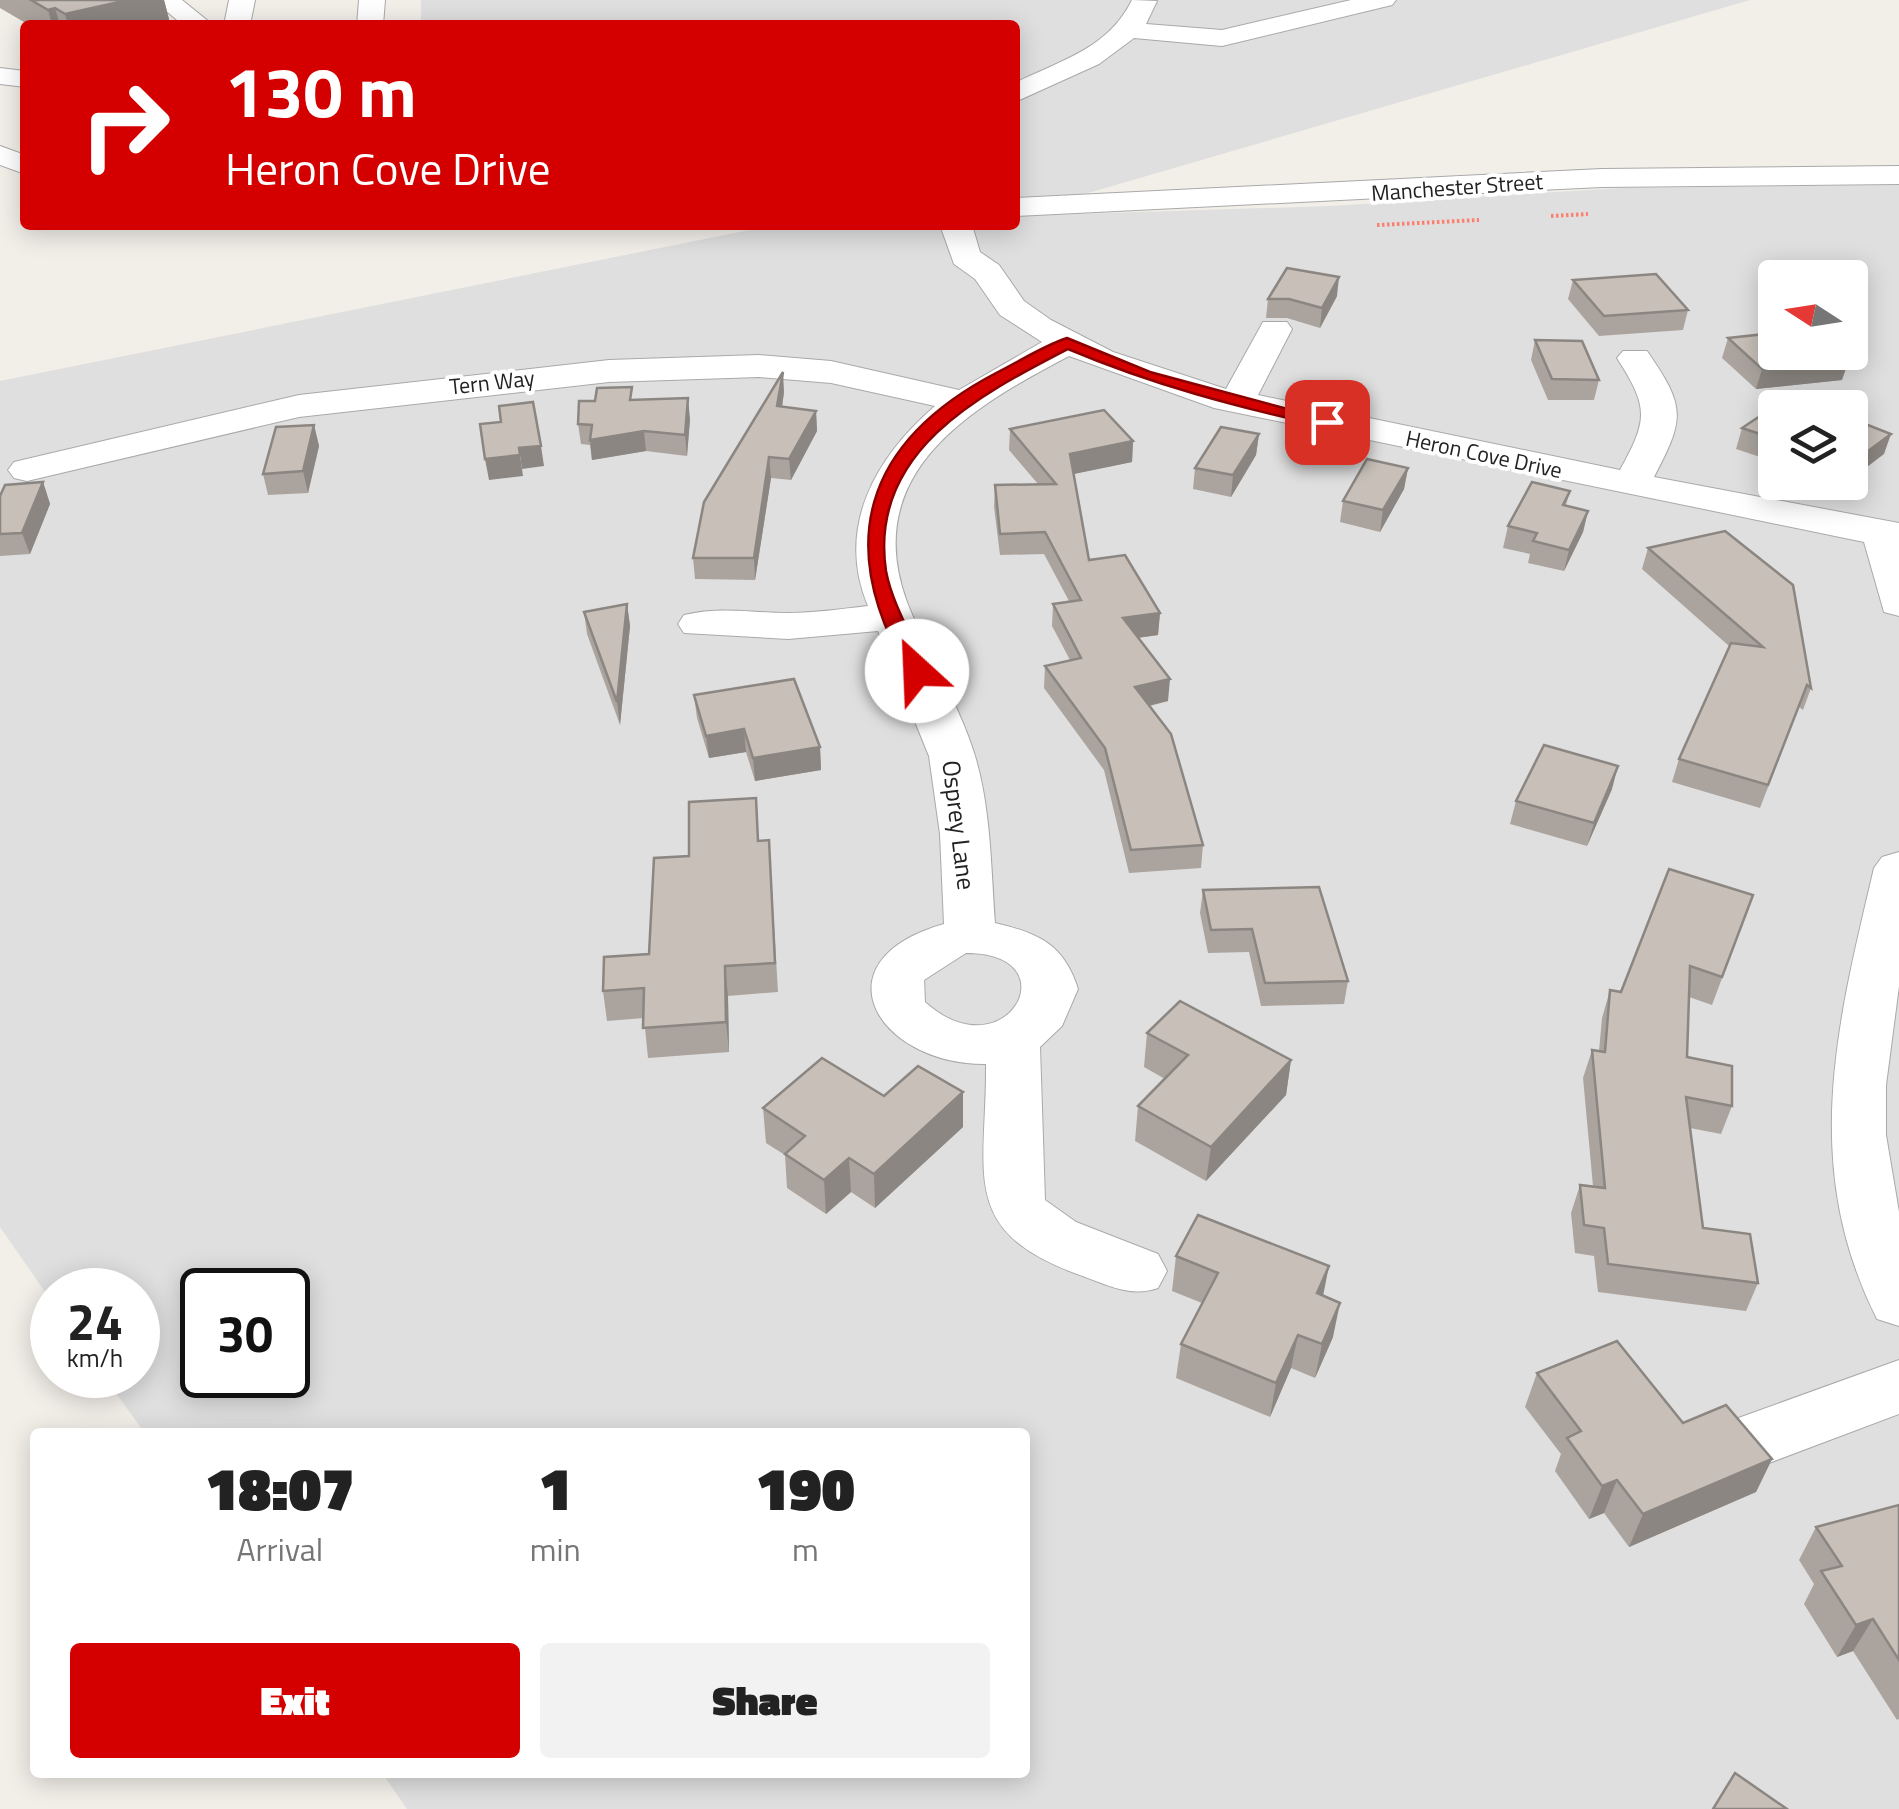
<!DOCTYPE html>
<html lang="en">
<head>
<meta charset="utf-8">
<style>
  body { margin:0; font-family:"Titillium Web",sans-serif; background:#f2f2f2; color:#222; height:100vh; display:flex; flex-direction:column; font-size:38px; white-space:nowrap }
  * { box-sizing:border-box; margin:0 }
  p { font-size:32px; color:#767676 }
  .icon { flex:none; width:55px; height:55px; fill:none; stroke:currentColor; stroke-width:2; stroke-linecap:round; stroke-linejoin:round }
  .map { position:relative; flex:1; overflow:hidden }
  .drawer { position:absolute; left:30px; top:1428px; width:1000px; height:350px; display:flex; flex-direction:column; background:#fff; border-radius:10px; box-shadow:0 5px 25px #0003 }
  .drawer>* { flex:none }
  .guide { position:absolute; left:20px; top:20px; width:1000px; height:210px; border-radius:10px; box-shadow:0 5px 25px #0003; background:#d40000; color:#fff; overflow:hidden }
  .needle { width:65px; rotate:282deg }
  .controls { position:absolute; left:1758px; top:260px; display:grid; gap:20px }
  .controls a { display:grid; place-items:center; width:110px; height:110px; border-radius:10px; background:#fff; box-shadow:0 5px 25px #0003; font-size:50px }
  .speed { position:absolute; left:30px; top:1268px; display:flex; gap:20px; font-size:50px; font-weight:700; text-align:center }
  .speed>* { display:grid; place-content:center; width:130px; height:130px; border-radius:50%; background:#fff; box-shadow:0 5px 25px #0003; line-height:1 }
  .speed small { font-size:25px; font-weight:400 }
  .speed .limit { border:5px solid #111; border-radius:15px; background:#fff; color:#111 }
  .pin { position:absolute; display:grid; place-items:center; width:85px; height:85px; color:#fff; margin:-42px; border-radius:20px; box-shadow:0 5px 15px #0006 }
  .me { position:absolute; width:110px; margin:-55px; rotate:335deg; stroke-linejoin:round; filter:drop-shadow(0 0 8px #0008) }
  .turn { display:flex; align-items:center; gap:35px; height:210px; padding:0 40px; font-size:45px }
  .turn .icon { width:130px; height:130px; stroke-width:2.5 }
  .turn b { display:block; font-size:70px; line-height:85px }
  .eta { display:flex; justify-content:space-evenly; align-items:center; height:170px; text-align:center }
  .eta b { font-size:60px; font-weight:800; line-height:70px }
  .action { display:flex; gap:20px; margin-top:auto; padding:20px 40px }
  .action a { flex:1; height:115px; border-radius:10px; background:#d40000; color:#fff; font-size:40px; font-weight:800; line-height:115px; text-align:center }
  .action a+a { background:#f2f2f2; color:#222 }
  .map>svg:first-child { display:block }
</style>
</head>
<body>
<div class="map">
<svg width="1899" height="1809" viewBox="0 0 1899 1809">
  <rect width="100%" height="100%" fill="#f2efe9"/>
  <g fill="#e0dfdf" fill-rule="evenodd">
    <path d="M421 0H1750L1078 196 1015 197V25H421Z"/>
    <path d="M1899 185V1809H407L382 1773 1025 1772V1432H144L103 1375H138V1290H52V1302L0 1227V381L774 225H1015V216L1330 206 1621 188ZM1775 278H1850V352H1775ZM1775 408H1850V482H1775ZM202 1290H288V1375H202Z"/>
  </g>
  <g fill="none" stroke-linecap="round" stroke-linejoin="round">
    <defs>
      <g id="minor">
        <path d="M153 0H182L213 25H183Z"/>
        <path d="M229 0H255L250 25H224Z"/>
        <path d="M359 0H385L383 25H357Z"/>
        <path d="M1351 0H1396L1392 5 1222 46 1134 38 1099 64 1015 102V83C1061 60 1108 49 1132 0L1157 1 1146 24 1222 30Z"/>
        <path d="M0 68 25 71V87L0 84Z"/>
        <path d="M0 146 25 155V174L0 165Z"/>
        <path d="M1899 166V184L1602 187 1015 216V198L1602 169Z"/>
        <path d="M940 225H972L980 252 999 265 1024 301 1051 320 1113 352 1226 389 1263 322H1287L1292 329 1258 395 1620 470C1648 419 1649 408 1617 358L1623 351H1647C1686 407 1685 418 1654 477L1899 523V616L1884 612 1864 542 1214 408 1069 356C972 407 859 472 907 602 927 654 959 703 975 756 991 809 991 869 995 923 1038 933 1064 944 1078 989L1062 1026 1040 1047 1045 1200 1076 1222 1158 1254 1167 1271 1158 1288C1129 1298 1106 1284 1077 1274 957 1230 987 1173 986 1064 878 1065 814 961 944 924L940 834 929 756 878 631 788 639 684 633 678 624 684 615C720 606 752 613 788 613 814 613 841 609 868 606 835 527 876 457 935 406L831 383 759 377 609 382 299 417 27 481 14 478 8 470 14 462 299 395 609 360 759 355 831 361 959 390 1042 342 1000 315 975 279 954 264ZM966 953C1073 953 1006 1075 925 1002L924 980Z"/>
        <path d="M1899 852V986L1886 1085V1135L1899 1212V1326L1877 1319C1800 1166 1837 1025 1874 868L1882 857Z"/>
        <path d="M1899 1360V1414L1753 1469 1730 1461 1721 1441 1730 1421Z"/>
      </g>
    </defs>
    <use href="#minor" stroke="#a9a9a9" stroke-width="2"/>
    <g stroke="#fa8072" stroke-width="4" stroke-dasharray="2.5 2.5" stroke-linecap="butt">
      <path d="M1551 216 1588 214"/>
      <path d="M1377 225 1479 220"/>
    </g>
    <use href="#minor" fill="#fff" fill-rule="evenodd"/>
  </g>
  <g fill="#aba49e">
    <path d="M0 0H164L170 23 163 25H29L0 8Z"/>
    <path d="M1573 280 1688 310 1683 330 1599 336 1568 299Z"/>
    <path d="M1337 296 1320 328 1287 318H1266L1268 299Z"/>
    <path d="M1728 338 1842 380 1756 389 1722 358Z"/>
    <path d="M1535 340 1599 380 1594 400H1548L1531 360Z"/>
    <path d="M784 392 782 407 816 411 817 431 791 480 771 478 755 580 695 579 693 558Z"/>
    <path d="M634 400 690 419 687 456 646 451 592 460 590 445 581 444 578 424Z"/>
    <path d="M1775 408V462L1736 449 1742 428Z"/>
    <path d="M314 425 319 446 308 493 268 495 263 474Z"/>
    <path d="M1010 429 1133 441 1132 462 1073 474 1089 560 1160 613 1158 635 1138 638 1168 701 1150 706 1203 845 1201 868 1129 873 1104 770 1044 688 1045 666 1070 660 1052 626 1053 604 1069 601 1044 554 1000 555 994 507 995 485 1038 484 1009 450Z"/>
    <path d="M1259 434 1256 455 1231 497 1193 489 1195 468Z"/>
    <path d="M1408 468 1404 489 1380 532 1340 522 1343 501Z"/>
    <path d="M43 482 50 504 30 554 0 556V496Z"/>
    <path d="M1570 491 1566 505 1588 511 1583 532 1564 571 1528 563 1530 554 1503 548 1508 526Z"/>
    <path d="M1648 548 1811 688 1803 710 1799 707 1760 808 1672 782 1679 759 1729 646 1642 569Z"/>
    <path d="M627 604 630 626 620 725 587 634 584 612Z"/>
    <path d="M694 695 820 747 821 770 755 781 746 752 709 758 697 718Z"/>
    <path d="M1612 789 1587 846 1510 824 1516 801Z"/>
    <path d="M769 840 778 992 728 996 729 1052 648 1058 644 1018 607 1021 603 991 649 954 689 856Z"/>
    <path d="M1203 890 1348 981 1344 1004 1261 1006 1249 952 1208 953 1200 913Z"/>
    <path d="M1753 895 1712 1005 1689 997 1687 1057 1732 1106 1721 1134 1690 1128 1703 1228 1758 1283 1746 1311 1598 1292 1594 1256 1575 1253 1571 1213 1580 1185 1593 1186 1583 1078 1592 1050 1599 1051 1602 1018 1610 990 1621 992Z"/>
    <path d="M1147 1033 1291 1060 1286 1095 1206 1181 1135 1141 1138 1106 1165 1079 1144 1067Z"/>
    <path d="M884 1096 963 1127 875 1208 851 1192 826 1214 787 1188 785 1155 766 1143 763 1108Z"/>
    <path d="M1176 1256 1323 1296 1333 1337 1315 1378 1291 1368 1270 1417 1176 1378 1181 1344 1202 1303 1172 1291Z"/>
    <path d="M1537 1373 1683 1423 1772 1459 1756 1492 1629 1547 1604 1513 1589 1519 1555 1471 1561 1454 1525 1407Z"/>
    <path d="M1899 1505V1719L1897 1720 1853 1651 1837 1657 1804 1604 1814 1584 1799 1560 1816 1527Z"/>
  </g>
  <g fill="#8b8681">
    <path d="M128 0H164L170 23 163 25H68L65 14Z"/>
    <path d="M55 8 60 25H52L48 10Z"/>
    <path d="M1339 277 1337 296 1320 328 1322 308Z"/>
    <path d="M1849 360 1842 380 1756 389 1762 369Z"/>
    <path d="M783 372 784 392 779 427 777 406Z"/>
    <path d="M688 398 690 419 687 456 685 435Z"/>
    <path d="M816 411 817 431 791 480 789 459Z"/>
    <path d="M314 425 319 446 308 493 303 471Z"/>
    <path d="M644 431 646 451 592 460 590 440Z"/>
    <path d="M1259 434 1256 455 1231 497 1233 475Z"/>
    <path d="M1891 434 1884 454 1850 480 1852 463Z"/>
    <path d="M1133 441 1132 462 1069 475 1070 454Z"/>
    <path d="M541 446 544 466 522 469 519 448Z"/>
    <path d="M520 455 523 476 489 480 485 459Z"/>
    <path d="M769 457 771 478 755 580 754 558Z"/>
    <path d="M1408 468 1404 489 1380 532 1383 510Z"/>
    <path d="M43 482 50 504 30 554 22 533Z"/>
    <path d="M1588 511 1583 532 1564 571 1569 550Z"/>
    <path d="M627 604 630 626 620 725 617 702Z"/>
    <path d="M1160 613 1158 635 1121 640 1123 618Z"/>
    <path d="M1170 679 1168 701 1134 709 1135 687Z"/>
    <path d="M744 729 746 752 709 758 706 736Z"/>
    <path d="M820 747 821 770 755 781 753 758Z"/>
    <path d="M1618 766 1612 789 1587 846 1594 823Z"/>
    <path d="M725 966 728 996 729 1052 726 1022Z"/>
    <path d="M1291 1060 1286 1095 1206 1181 1211 1147Z"/>
    <path d="M963 1092V1127L875 1208 874 1174Z"/>
    <path d="M849 1158 851 1192 826 1214 824 1180Z"/>
    <path d="M1329 1266 1322 1301 1317 1293Z"/>
    <path d="M1340 1303 1333 1337 1315 1378 1322 1344Z"/>
    <path d="M1298 1335 1291 1368 1270 1417 1276 1383Z"/>
    <path d="M1772 1459 1756 1492 1629 1547 1643 1514Z"/>
    <path d="M1617 1480 1604 1513 1589 1519 1602 1486Z"/>
    <path d="M1873 1619 1853 1651 1837 1657 1856 1625Z"/>
  </g>
  <g fill="#c7bfb8" stroke="#8b8681" stroke-width="2.5">
    <path d="M31 0H128L65 14 55 8 48 10Z"/>
    <path d="M1287 268 1339 277 1322 308 1289 299H1268Z"/>
    <path d="M1656 274 1688 310 1604 316 1573 280Z"/>
    <path d="M1775 333V352H1840L1849 360 1762 369 1728 338Z"/>
    <path d="M1535 340 1582 341 1599 380 1552 379Z"/>
    <path d="M783 372 777 406 816 411 789 459 769 457 754 558H693L704 502Z"/>
    <path d="M632 387 630 400 688 398 685 435 644 431 590 440 592 425 578 424 579 401H595L597 388Z"/>
    <path d="M1790 396 1820 408H1775V439L1742 428Z"/>
    <path d="M533 402 541 446 519 448 520 455 485 459 480 424 501 422 499 406Z"/>
    <path d="M1104 410 1133 441 1070 454 1089 560 1125 555 1160 613 1123 618 1170 679 1135 687 1171 734 1203 845 1131 850 1105 748 1045 666 1081 658 1053 604 1081 600 1045 532 1000 534 995 485 1056 484 1010 429Z"/>
    <path d="M1850 418 1891 434 1852 463H1850Z"/>
    <path d="M314 425 303 471 263 474 276 427Z"/>
    <path d="M1221 427 1259 434 1233 475 1195 468Z"/>
    <path d="M1367 459 1408 468 1383 510 1343 501Z"/>
    <path d="M43 482 22 533 0 534V496L5 485Z"/>
    <path d="M1532 482 1570 491 1563 505 1588 511 1569 550 1533 541 1537 533 1508 526Z"/>
    <path d="M1725 531 1793 585 1811 688 1807 685 1768 785 1679 759 1731 643 1763 647 1648 548Z"/>
    <path d="M627 604 617 702 584 612Z"/>
    <path d="M794 679 820 747 753 758 744 729 706 736 694 695Z"/>
    <path d="M1544 745 1618 766 1594 823 1516 801Z"/>
    <path d="M756 798 758 841 769 840 775 963 725 966 726 1022 643 1028 644 988 603 991 604 957 649 954 654 858 689 856V802Z"/>
    <path d="M1669 869 1753 895 1722 977 1690 966 1687 1057 1732 1066V1106L1686 1097 1703 1228 1750 1234 1758 1283 1608 1264 1604 1228 1584 1225 1580 1185 1605 1188 1592 1050 1605 1052 1610 990 1621 992Z"/>
    <path d="M1319 887 1348 981 1265 983 1252 929 1211 930 1203 890Z"/>
    <path d="M1180 1001 1291 1060 1211 1147 1138 1106 1188 1055 1147 1033Z"/>
    <path d="M822 1058 884 1096 918 1066 963 1092 874 1174 849 1158 824 1180 785 1154 805 1136 763 1108Z"/>
    <path d="M1198 1215 1329 1266 1317 1293 1340 1303 1322 1344 1298 1335 1276 1383 1181 1344 1218 1273 1176 1256Z"/>
    <path d="M1617 1341 1683 1423 1726 1405 1772 1459 1643 1514 1617 1480 1602 1486 1567 1438 1581 1431 1537 1373Z"/>
    <path d="M1899 1505V1660L1873 1619 1856 1625 1821 1571 1842 1566 1816 1527Z"/>
    <path d="M1735 1773 1787 1809H1713Z"/>
  </g>
  <path fill="#d40000" stroke="#8a0000" stroke-width="2.5" d="M1067 338 1150 372 1336 422 1327 427C1237 407 1153 385 1068 349 979 395 868 452 886 571 892 604 914 640 927 671L910 675C833 545 863 442 998 372 1020 361 1043 346 1067 338Z"/>
  <g text-anchor="middle" dominant-baseline="central" stroke-width="8" stroke-linejoin="round" paint-order="stroke">
    <g font-size="22" fill="#222" stroke="#fff">
      <text transform="translate(1457 187) rotate(-4)">Manchester Street</text>
      <text transform="translate(492 382) rotate(-6)">Tern Way</text>
      <text transform="translate(1484 454) rotate(12)">Heron Cove Drive</text>
    </g>
    <g font-size="25" fill="#222" stroke="#fff">
      <text transform="translate(959 825) rotate(83)">Osprey Lane</text>
    </g>
  </g>
</svg>
<div class="controls">
<a><svg class="needle" viewBox="-14 -14 28 28"><path d="M0-13l5 13h-10z" fill="#e53935"/><path d="M0 13l5-13h-10z" fill="#767676"/></svg></a>
<a><svg class="icon" aria-label="layers" viewBox="0 0 24 24"><path d="M12 4l9 5-9 5-9-5zM3 14l9 5 9-5"/></svg></a>
</div>
<div class="speed"><div>24<small>km/h</small></div><div class="limit">30</div></div>
<div class="pin" style="left:1327px;top:422px;background:#d93025"><svg class="icon" aria-label="arrive" viewBox="0 0 24 24"><path d="M6 21V4h12l-3 4 3 4H6"/></svg></div>
<svg class="me" style="left:917px;top:671px" viewBox="-20 -20 40 40"><circle r="19" fill="#fff"/><path d="M0-13L10 11 0 6-10 11z" fill="#d40000"/></svg>
<div class="guide">
<div class="turn"><svg class="icon" aria-label="right" viewBox="0 0 24 24"><path d="M7 20v-9h11M14 6l5 5-5 5"/></svg><div><b>130 m</b>Heron Cove Drive</div></div>
</div>
<section class="drawer">
<div class="eta">
<div><b>18:07</b><p>Arrival</p></div>
<div><b>1</b><p>min</p></div>
<div><b>190</b><p>m</p></div>
</div>
<div class="action"><a>Exit</a><a>Share</a></div>
</section>
</div>
</body>
</html>
